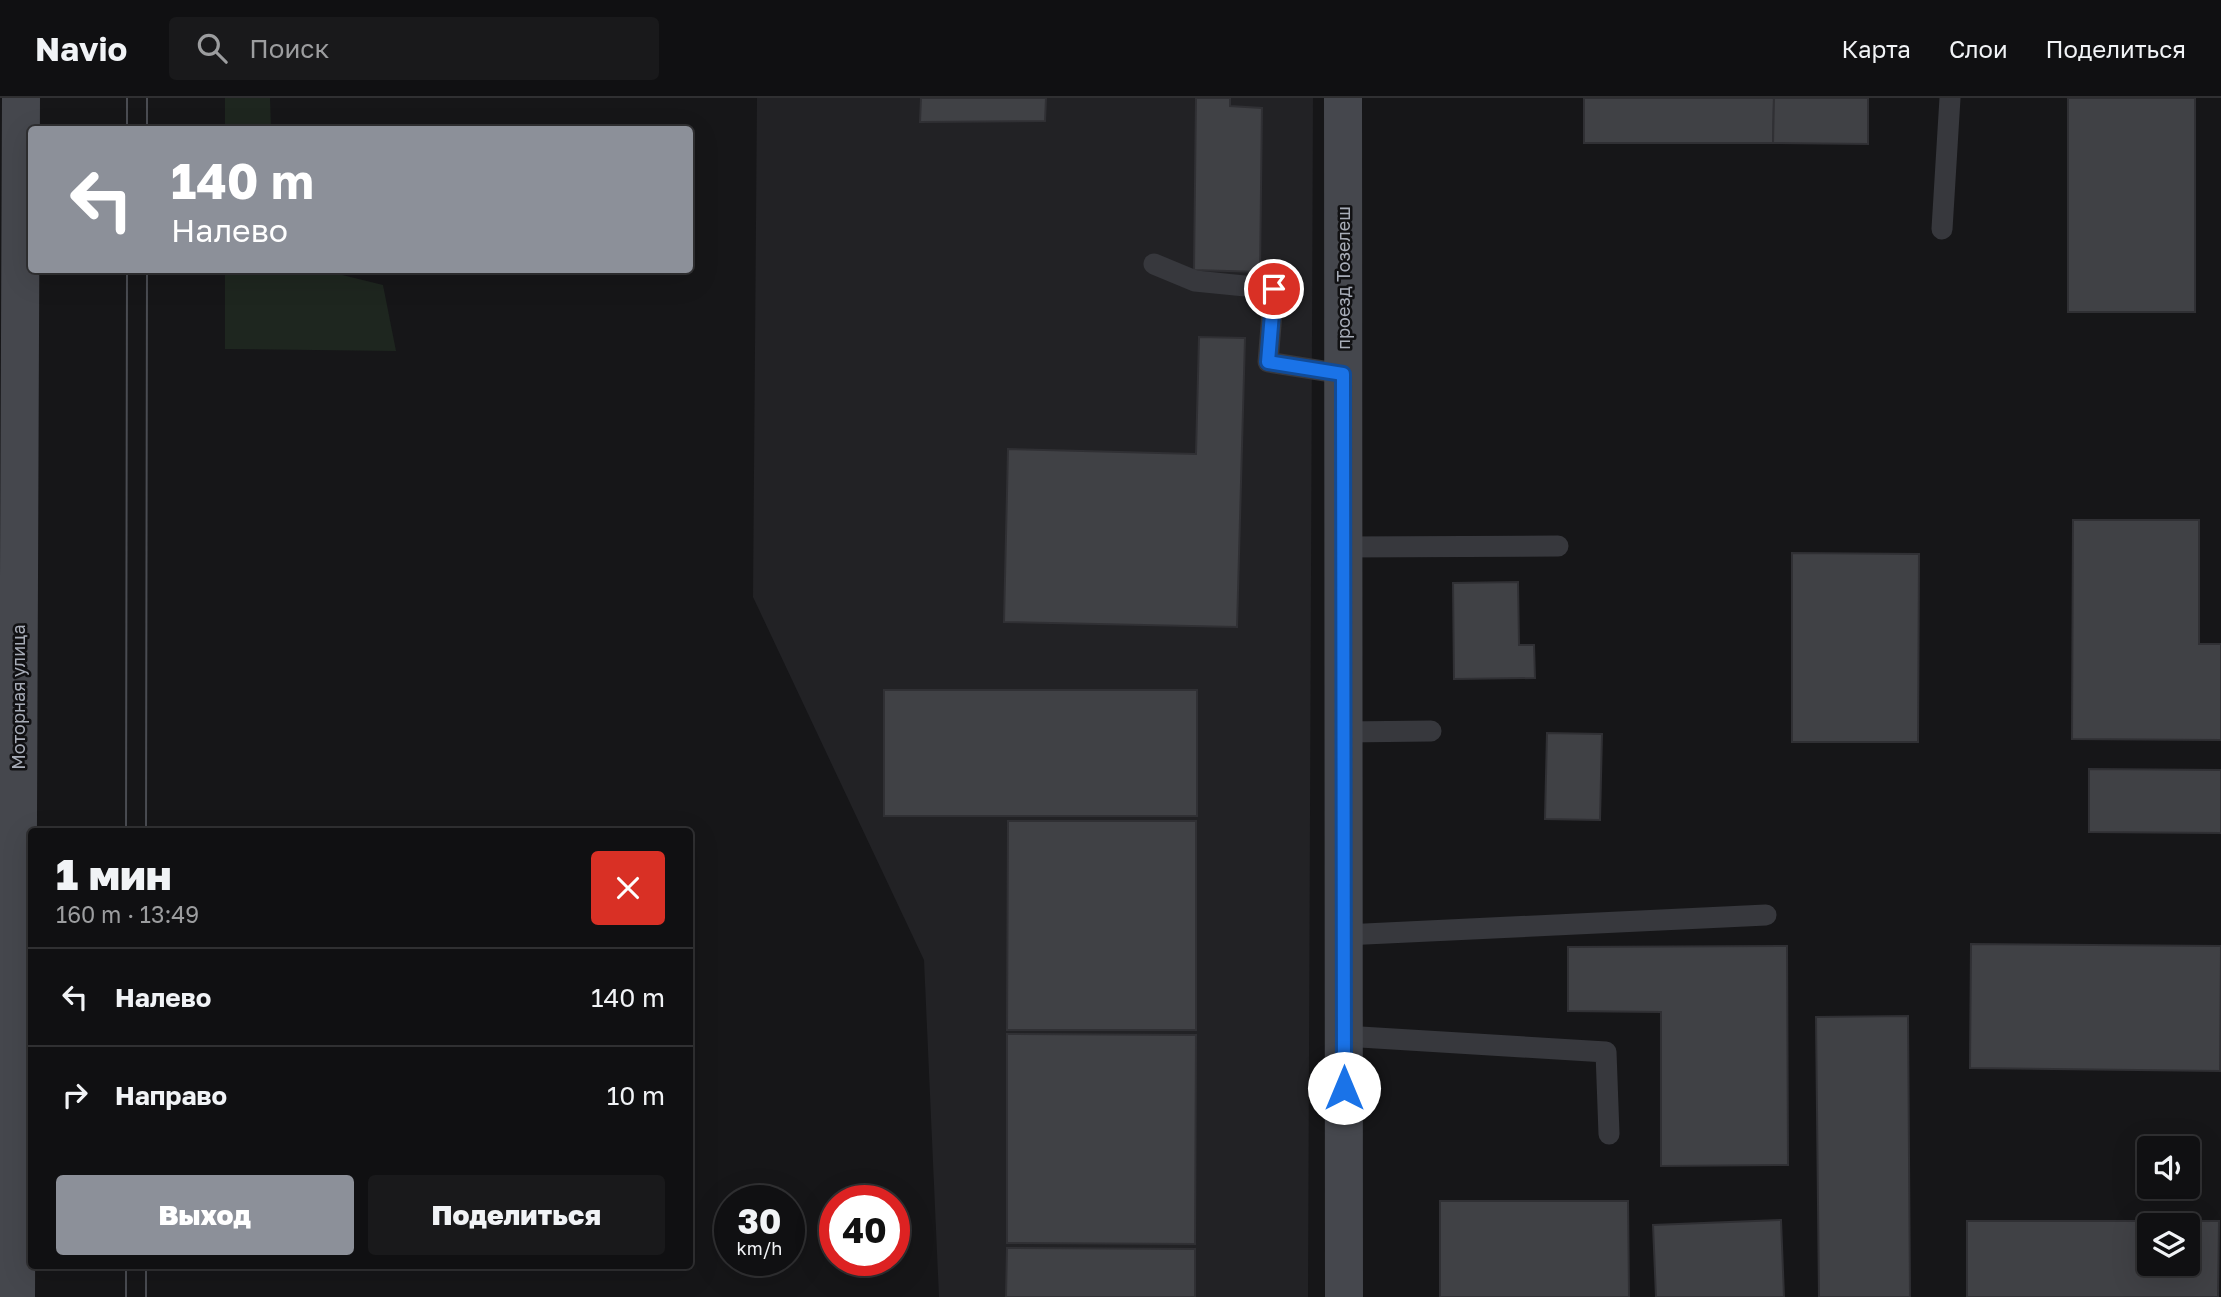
<!DOCTYPE html>
<html lang="ru">
<head>
<meta charset="utf-8">
<style>
  body { margin:0; font-family:"Golos Text",sans-serif; background:#19191b; color:#f1f3f6; height:100vh; display:flex; flex-direction:column; font-size:26px; white-space:nowrap }
  * { box-sizing:border-box; margin:0 }
  p { font-size:23px; color:#9c9d9f }
  .icon { flex:none; width:38px; height:38px; fill:none; stroke:currentColor; stroke-width:2; stroke-linecap:round; stroke-linejoin:round }
  .map { position:relative; flex:1; overflow:hidden }
  .side { position:absolute; left:28px; top:730px; width:665px; height:441px; display:flex; flex-direction:column; background:#101012; border-radius:7px; box-shadow:0 7px 28px #0002,0 0 0 2px #303032 }
  .side>* { flex:none }
  .hud { position:absolute; left:28px; top:28px; width:665px; height:147px; border-radius:7px; box-shadow:0 7px 28px #0002,0 0 0 2px #303032; background:#8c9099; color:#fff; overflow:hidden }
  .controls { position:absolute; left:2137px; top:1038px; display:grid; gap:14px }
  .controls a { display:grid; place-items:center; width:63px; height:63px; border-radius:7px; background:#101012; box-shadow:0 7px 28px #0002,0 0 0 2px #303032; font-size:35px }
  .speed { position:absolute; left:714px; top:1087px; display:flex; gap:14px; font-size:35px; font-weight:700; text-align:center }
  .speed>* { display:grid; place-content:center; width:91px; height:91px; border-radius:50%; background:#101012; box-shadow:0 7px 28px #0002,0 0 0 2px #303032; line-height:1 }
  .speed small { font-size:18px; font-weight:400 }
  .speed .limit { border:10px solid #d22; background:#fff; color:#111 }
  .pin { position:absolute; display:grid; place-items:center; width:60px; height:60px; color:#fff; margin:-30px; border:4px solid #fff; border-radius:50%; box-shadow:0 2px 7px #0007 }
  .me { position:absolute; width:77px; margin:-38px; rotate:0deg; stroke-linejoin:round; filter:drop-shadow(0 0 5px #0008) }
  .turn { display:flex; align-items:center; gap:24px; height:147px; padding:0 28px; font-size:32px }
  .turn .icon { width:91px; height:91px; stroke-width:2.5 }
  .turn b { display:block; font-size:49px; line-height:60px }
  .round { display:grid; place-items:center; flex:none; width:74px; height:74px; border-radius:7px; background:#19191b }
  .summary { display:flex; align-items:center; justify-content:space-between; height:119px; padding:0 28px }
  h1 { font-size:42px; font-weight:800; line-height:52px }
  .action { display:flex; gap:14px; margin-top:auto; padding:14px 28px }
  .action a { flex:1; height:80px; border-radius:7px; background:#8c9099; color:#fff; font-size:28px; font-weight:800; line-height:80px; text-align:center }
  .action a+a { background:#19191b; color:#f1f3f6 }
  ul { padding:0; list-style:none }
  li { display:flex; align-items:center; gap:21px; height:98px; padding:0 28px; border-top:2px solid #303032 }
  li div { flex:1 }
  li b { display:block; font-size:26px }
  li em { font-style:normal }
  header { display:flex; align-items:center; gap:42px; box-sizing:border-box; height:98px; padding:0 35px; background:#101012; border-bottom:2px solid #303032 }
  header strong { font-size:33px }
  nav { display:flex; gap:38px; margin-inline-start:auto; font-size:24px }
  .search { width:490px; height:63px; background:#19191b; display:flex; align-items:center; gap:18px; box-sizing:border-box; padding:0 24px; border-radius:7px; color:#9c9d9f; font-size:26px }
  .map>svg:first-child { display:block }
</style>
</head>
<body>
<header>
<strong>Navio</strong>
<div class="search"><svg class="icon" aria-label="search" viewBox="0 0 24 24"><circle cx="10" cy="10" r="6"/><path d="M15 15l6 6"/></svg>Поиск</div>
<nav><a>Карта</a><a>Слои</a><a>Поделиться</a></nav>
</header>
<div class="map">
<svg width="2221" height="1199" viewBox="0 0 2221 1199">
  <rect width="100%" height="100%" fill="#161618"/>
  <path fill="#222225" d="M757 0H1313L1308 1199H939L924 862 753 499Z"/>
  <g fill="#1e261f">
    <path d="M225 0H270L271 31H225Z"/>
    <path d="M225 172H322L383 187 396 253 225 251Z"/>
  </g>
  <g fill="#404145" stroke="#303034" stroke-width="2" fill-rule="evenodd">
    <path d="M921 0H1046L1045 23 920 24Z"/>
    <path d="M1196 0H1230V8L1262 10 1260 174 1194 172Z"/>
    <path d="M1584 0H1774L1773 45H1584Z"/>
    <path d="M1774 0H1868V46L1773 45Z"/>
    <rect x="2068" y="0" width="127" height="214"/>
    <path d="M1199 239 1245 240 1237 529 1004 524 1008 351 1196 356Z"/>
    <path d="M2073 422H2199V546H2221V642L2072 641Z"/>
    <path d="M1792 455 1919 456 1918 644H1792Z"/>
    <path d="M1518 484 1519 547H1534L1535 580 1454 581 1453 485Z"/>
    <rect x="884" y="592" width="313" height="126"/>
    <path d="M1547 635 1602 636 1600 722 1545 721Z"/>
    <path d="M2089 671 2221 672V735L2089 734Z"/>
    <path d="M1008 723H1196V932H1007Z"/>
    <path d="M1971 846 2221 848 2220 973 1970 970Z"/>
    <path d="M1787 848 1788 1067 1661 1068V914L1568 913V849Z"/>
    <path d="M1908 918 1910 1199H1819L1816 919Z"/>
    <path d="M1007 936 1196 937 1195 1146 1007 1145Z"/>
    <path d="M1440 1103H1628L1629 1199H1440Z"/>
    <path d="M1781 1122 1784 1199H1656L1653 1127Z"/>
    <path d="M1967 1123H2219L2218 1199H1967ZM2149 1127H2188V1166H2149Z"/>
    <path d="M1007 1150 1195 1151V1199H1006Z"/>
  </g>
  <g fill="none" stroke-linecap="round" stroke-linejoin="round">
    <g stroke="#37383d" stroke-width="21">
      <path d="M1942 131 1950 0"/>
      <path d="M1154 166 1195 183 1274 191 1268 264 1343 276"/>
      <path d="M1343 449 1558 448"/>
      <path d="M1344 634 1431 633"/>
      <path d="M1344 837 1766 817"/>
      <path d="M1344 938 1606 954 1609 1036"/>
    </g>
    <g stroke="#45474d" stroke-width="38">
      <path d="M1343 0 1344 1199"/>
      <path d="M16 1199 21 0"/>
    </g>
    <g stroke="#4a4c52" stroke-width="2">
      <path d="M127 32V0"/>
      <path d="M147 32V0"/>
      <path d="M126 733 127 172"/>
      <path d="M146 733 147 172"/>
      <path d="M126 1199V1167"/>
      <path d="M146 1199V1167"/>
    </g>
  </g>
  <g fill="none" stroke-linecap="round" stroke-linejoin="round">
    <defs>
      <path id="route" d="M1274 191 1268 264 1343 276 1344 990"/>
    </defs>
    <use href="#route" stroke="#114b97" stroke-width="18"/>
    <use href="#route" stroke="#1a73e8" stroke-width="12"/>
  </g>
  <g text-anchor="middle" dominant-baseline="central" stroke-width="5" stroke-linejoin="round" paint-order="stroke">
    <g font-size="18" fill="#a8adb8" stroke="#111113">
      <text transform="translate(1343 180) rotate(-90)">проезд Тозелеш</text>
      <text transform="translate(18 599) rotate(-90)">Моторная улица</text>
    </g>
  </g>
</svg>
<div class="controls">
<a><svg class="icon" aria-label="sound" viewBox="0 0 24 24"><path d="M4 9h4l5-4v14l-5-4H4zM17 9q2 3 0 6"/></svg></a>
<a><svg class="icon" aria-label="layers" viewBox="0 0 24 24"><path d="M12 4l9 5-9 5-9-5zM3 14l9 5 9-5"/></svg></a>
</div>
<div class="speed"><div>30<small>km/h</small></div><div class="limit">40</div></div>
<div class="pin" style="left:1274px;top:191px;background:#d93025"><svg class="icon" aria-label="arrive" viewBox="0 0 24 24"><path d="M6 21V4h12l-3 4 3 4H6"/></svg></div>
<svg class="me" style="left:1344px;top:990px" viewBox="-20 -20 40 40"><circle r="19" fill="#fff"/><path d="M0-13L10 11 0 6-10 11z" fill="#1a73e8"/></svg>
<div class="hud">
<div class="turn"><svg class="icon" aria-label="left" viewBox="0 0 24 24"><path d="M17 20v-9H6M10 6l-5 5 5 5"/></svg><div><b>140 m</b>Налево</div></div>
</div>
<section class="side">
<div class="summary"><div><h1>1 мин</h1><p>160 m · 13:49</p></div><a class="round" style="background:#d93025;color:#fff"><svg class="icon" aria-label="close" viewBox="0 0 24 24"><path d="M6 6l12 12M18 6L6 18"/></svg></a></div>
<ul>
<li><svg class="icon" aria-label="left" viewBox="0 0 24 24"><path d="M17 20v-9H6M10 6l-5 5 5 5"/></svg><div><b>Налево</b></div><em>140 m</em></li>
<li><svg class="icon" aria-label="right" viewBox="0 0 24 24"><path d="M7 20v-9h11M14 6l5 5-5 5"/></svg><div><b>Направо</b></div><em>10 m</em></li>
</ul>
<div class="action"><a>Выход</a><a>Поделиться</a></div>
</section>
</div>
</body>
</html>
